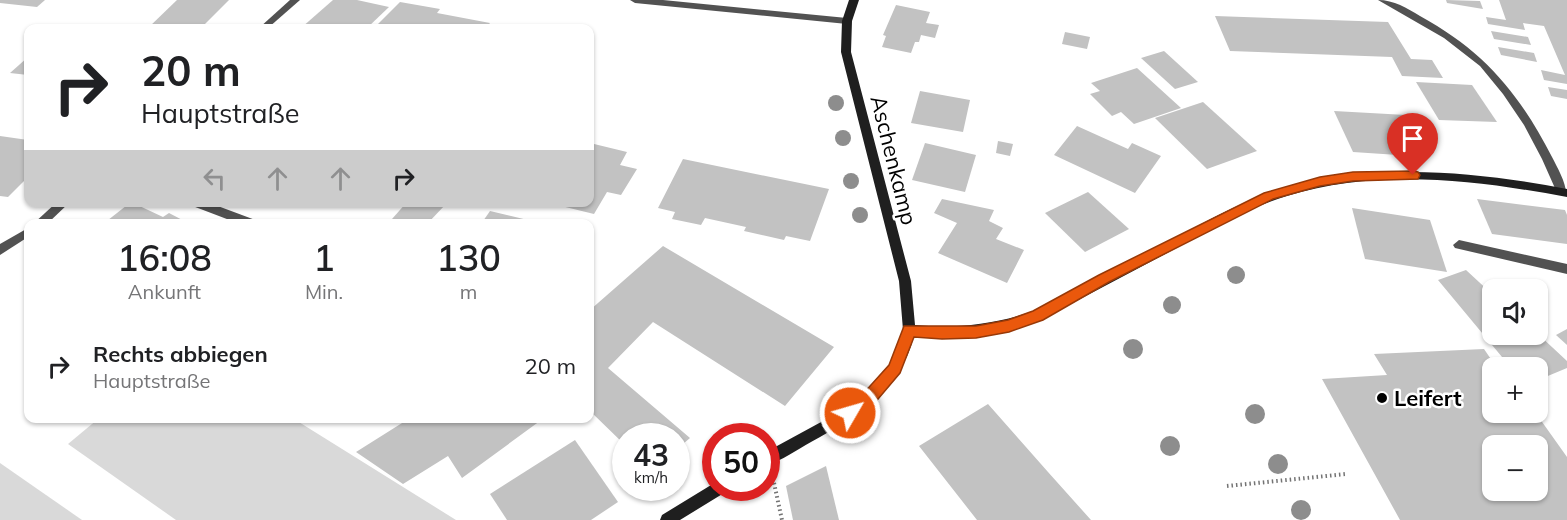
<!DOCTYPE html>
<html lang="de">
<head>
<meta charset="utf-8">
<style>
  body { margin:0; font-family:Mulish,sans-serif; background:#f6f6f6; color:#202124; height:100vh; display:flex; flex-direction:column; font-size:22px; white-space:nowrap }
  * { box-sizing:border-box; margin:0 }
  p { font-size:20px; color:#757577 }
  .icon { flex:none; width:33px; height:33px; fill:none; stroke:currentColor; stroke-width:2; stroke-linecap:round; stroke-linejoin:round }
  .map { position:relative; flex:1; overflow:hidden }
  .details { position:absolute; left:24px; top:219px; width:570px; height:204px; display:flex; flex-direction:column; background:#fff; border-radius:12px; box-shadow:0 2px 4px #0004 }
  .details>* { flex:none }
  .hud { position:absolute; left:24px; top:24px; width:570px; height:183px; border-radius:12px; box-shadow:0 2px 4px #0004; background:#fff; color:#202124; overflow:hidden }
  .fabs { position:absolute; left:1482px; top:279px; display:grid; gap:12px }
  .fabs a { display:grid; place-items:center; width:66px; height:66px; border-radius:12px; background:#fff; box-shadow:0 2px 4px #0004; font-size:30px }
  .speed { position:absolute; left:612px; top:423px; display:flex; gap:12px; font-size:30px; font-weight:700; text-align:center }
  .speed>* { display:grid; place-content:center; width:78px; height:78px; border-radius:50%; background:#fff; box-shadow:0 2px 4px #0004; line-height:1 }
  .speed small { font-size:15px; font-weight:400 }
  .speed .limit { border:9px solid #d22; background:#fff; color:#111 }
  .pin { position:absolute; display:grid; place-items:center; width:51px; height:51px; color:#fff; margin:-62px -26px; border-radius:50% 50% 50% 0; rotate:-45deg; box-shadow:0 0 6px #0007 }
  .pin .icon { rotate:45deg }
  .me { position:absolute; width:66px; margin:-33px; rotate:52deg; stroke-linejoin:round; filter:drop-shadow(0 0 4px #0008) }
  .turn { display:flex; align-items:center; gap:21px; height:126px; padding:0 18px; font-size:27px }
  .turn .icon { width:78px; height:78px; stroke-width:2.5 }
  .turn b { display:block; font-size:42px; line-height:51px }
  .lanes { display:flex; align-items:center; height:57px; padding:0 18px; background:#0003; justify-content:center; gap:30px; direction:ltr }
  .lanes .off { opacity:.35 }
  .eta { display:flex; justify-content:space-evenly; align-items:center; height:102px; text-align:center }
  .eta b { font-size:36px; font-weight:600; line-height:42px }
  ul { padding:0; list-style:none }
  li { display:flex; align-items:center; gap:18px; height:90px; padding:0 18px }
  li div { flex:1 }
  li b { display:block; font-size:22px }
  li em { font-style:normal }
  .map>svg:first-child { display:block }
</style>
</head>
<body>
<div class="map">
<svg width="1567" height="520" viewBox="0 0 1567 520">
  <rect width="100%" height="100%" fill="#fff"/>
  <g fill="#d9d9d9">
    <path d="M98 419H294L456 520H176L68 444Z"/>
    <path d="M0 463 82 520H0Z"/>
  </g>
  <g fill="#c2c2c2" fill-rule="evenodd">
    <path d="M0 0H45L37 7 0 3Z"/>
    <path d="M177 0H229L201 28H148Z"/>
    <path d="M333 0H357L389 7 367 28H301Z"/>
    <path d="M1446 0 1480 1 1483 9 1447 3Z"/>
    <path d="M1499 0H1567V84L1544 80 1541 70 1565 75 1544 26 1523 23 1525 30 1488 24 1486 17 1506 20Z"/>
    <path d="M400 2 440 9 437 13 490 23 486 28H388L376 26Z"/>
    <path d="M896 5 930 12 926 23 939 25 935 38 921 35 919 42H915L911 53 882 47 886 36 883 35Z"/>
    <path d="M1215 16 1388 22 1411 59 1432 60 1443 78 1402 76 1392 57 1230 51Z"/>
    <path d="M1491 31 1528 37 1531 45 1494 39Z"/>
    <path d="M1065 32 1090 37 1087 49 1062 44Z"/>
    <path d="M1498 47 1534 53 1537 62 1501 55Z"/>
    <path d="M1164 51 1198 82 1175 89 1141 58Z"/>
    <path d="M28 57V75L10 73Z"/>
    <path d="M1137 68 1181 108 1134 124 1121 112 1112 116 1090 94 1100 91 1091 83Z"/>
    <path d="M1416 82 1472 85 1497 122 1439 120Z"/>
    <path d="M1548 87 1567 90V99L1551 96Z"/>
    <path d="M920 91 970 100 963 132 911 123Z"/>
    <path d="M1203 102 1257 151 1207 169 1155 118Z"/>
    <path d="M1334 111 1406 115 1428 157 1353 152Z"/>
    <path d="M1077 126 1128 149 1132 143 1161 156 1135 193 1054 155Z"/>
    <path d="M0 136 28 140V177L8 197 0 196Z"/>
    <path d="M998 141 1013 144 1010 156 996 153Z"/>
    <path d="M590 143 627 152 620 165 637 169 621 195 607 192 594 214 549 203 590 202Z"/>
    <path d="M925 143 976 155 965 192 912 180Z"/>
    <path d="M683 159 829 189 810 241 786 236 784 240 744 231 746 227 705 218 701 225 672 219 675 212 658 208Z"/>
    <path d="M1088 192 1129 229 1085 252 1045 213Z"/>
    <path d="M942 199 994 210 989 221 1003 228 996 239 1024 250 1007 283 938 253 957 223 934 213Z"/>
    <path d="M1477 199 1565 210 1567 215V244L1492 234Z"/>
    <path d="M131 202 163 217 169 213 190 224H103Z"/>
    <path d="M407 202H442L446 204 427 224H404L392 219Z"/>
    <path d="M1352 208 1430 220 1447 272 1365 259Z"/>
    <path d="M490 211 540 223V224H481Z"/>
    <path d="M663 246 834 347 785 406 653 322 608 368 690 438 676 450V436H626V446L590 411V310Z"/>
    <path d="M1466 270 1492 294V334H1538L1567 361V368L1543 378 1538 372V368H1532L1525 361 1507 363 1438 280Z"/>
    <path d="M1567 329V345L1556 335Z"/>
    <path d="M1484 349 1497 368H1492V412H1535L1567 457V520H1400L1322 379 1387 375 1374 354ZM1492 446H1538V490H1492Z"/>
    <path d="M988 404 1048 472 1091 520H977L919 446Z"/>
    <path d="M410 418H544L462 478 448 456 403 484 356 452Z"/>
    <path d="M575 440 618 502 591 520H507L490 494Z"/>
    <path d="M826 466 839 520H793L786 486Z"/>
  </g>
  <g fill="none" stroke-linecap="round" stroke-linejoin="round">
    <g stroke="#747474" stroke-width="4" stroke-dasharray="1.5 3" stroke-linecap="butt">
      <path d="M774 483 782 520"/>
      <path d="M1227 486 1346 474"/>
    </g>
    <path fill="#525252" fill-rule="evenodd" d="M1459 240 1567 264V274L1455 248 1453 245Z"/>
    <g fill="#525252" fill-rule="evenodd">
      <path d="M290 0H300L268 28H259Z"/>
      <path d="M630 0H663L847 18 852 21 847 24 635 3Z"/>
      <path d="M1378 0C1394 0 1407 8 1420 16 1484 51 1519 93 1552 157 1557 167 1567 184 1566 195H1558L1542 159 1524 125 1503 94 1480 66 1444 38Z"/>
      <path d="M57 202H70L47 224H33Z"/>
      <path d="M189 202H207L258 221 260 224H240L190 205Z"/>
      <path d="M28 228V237L0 255V244Z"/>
    </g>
    <g fill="#1f1f1f" fill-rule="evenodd">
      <path d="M849 0H859L852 21 851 52 911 281 915 325C956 329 995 324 1034 311 1082 286 1131 261 1179 236 1213 218 1246 199 1283 189 1377 162 1472 171 1567 189V197C1475 180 1379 168 1287 196 1250 207 1217 227 1184 244 1137 269 1090 294 1042 319 1000 333 959 340 914 336 900 391 858 416 811 442 797 450 782 460 766 466V452L845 409 862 396 890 364 897 349 903 330 899 281 841 52 842 21Z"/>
      <path d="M716 482V488H726L724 493 680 520H660L662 515Z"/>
    </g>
  </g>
  <g fill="#8d8d8d">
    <circle cx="836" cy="103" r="8"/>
    <circle cx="843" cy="138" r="8"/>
    <circle cx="851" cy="181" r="8"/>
    <circle cx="860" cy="215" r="8"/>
    <circle cx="1236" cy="275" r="9"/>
    <circle cx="1172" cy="305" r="9"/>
    <circle cx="1133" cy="349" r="10"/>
    <circle cx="1255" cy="414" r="10"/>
    <circle cx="1170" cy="446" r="10"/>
    <circle cx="1278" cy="464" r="10"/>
    <circle cx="1301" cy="510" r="10"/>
  </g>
  <path fill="#ea580c" stroke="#983908" stroke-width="1.5" d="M1413 171 1418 172 1420 175 1418 179 1353 181 1320 186 1273 199 1109 282 1043 320 1009 332 976 338 942 339 914 337 900 373 873 405 850 420 844 418 842 413 844 408 862 395 889 365 904 326H976L1008 320 1033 311 1099 275 1264 193 1320 177 1353 172Z"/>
  <circle fill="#000" stroke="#fff" stroke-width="2" cx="1382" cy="398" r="6"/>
  <g text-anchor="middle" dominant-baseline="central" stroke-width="5" stroke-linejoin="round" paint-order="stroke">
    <g font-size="22" fill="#000" stroke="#fff">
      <text transform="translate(894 160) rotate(76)">Aschenkamp</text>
    </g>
    <g font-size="22" font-weight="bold" fill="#000" stroke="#fff" text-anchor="start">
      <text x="1394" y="398">Leifert</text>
    </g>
  </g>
</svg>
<div class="fabs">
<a><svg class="icon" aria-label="sound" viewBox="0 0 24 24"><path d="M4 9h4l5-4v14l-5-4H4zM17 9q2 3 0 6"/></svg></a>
<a>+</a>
<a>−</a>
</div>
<div class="speed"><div>43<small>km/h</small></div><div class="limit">50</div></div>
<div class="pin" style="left:1413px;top:175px;background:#d93025"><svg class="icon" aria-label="arrive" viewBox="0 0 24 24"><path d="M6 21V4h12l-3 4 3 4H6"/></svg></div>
<svg class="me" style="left:850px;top:413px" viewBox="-20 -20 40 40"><circle r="17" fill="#ea580c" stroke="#fff" stroke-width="3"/><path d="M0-11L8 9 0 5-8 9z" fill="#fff"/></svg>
<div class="hud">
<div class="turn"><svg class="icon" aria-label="right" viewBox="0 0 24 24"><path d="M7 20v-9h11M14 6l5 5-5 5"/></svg><div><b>20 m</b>Hauptstraße</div></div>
<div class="lanes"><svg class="icon off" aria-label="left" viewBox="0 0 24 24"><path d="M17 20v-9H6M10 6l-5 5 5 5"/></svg><svg class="icon off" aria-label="ahead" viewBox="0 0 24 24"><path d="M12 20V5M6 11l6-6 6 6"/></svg><svg class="icon off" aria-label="ahead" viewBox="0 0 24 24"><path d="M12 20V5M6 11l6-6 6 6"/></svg><svg class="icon" aria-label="right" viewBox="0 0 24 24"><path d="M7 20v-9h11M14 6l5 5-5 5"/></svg></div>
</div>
<section class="details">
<div class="eta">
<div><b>16:08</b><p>Ankunft</p></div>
<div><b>1</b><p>Min.</p></div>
<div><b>130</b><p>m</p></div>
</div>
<ul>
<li><svg class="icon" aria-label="right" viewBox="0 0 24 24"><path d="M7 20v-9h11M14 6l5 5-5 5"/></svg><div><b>Rechts abbiegen</b><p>Hauptstraße</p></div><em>20 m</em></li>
</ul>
</section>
</div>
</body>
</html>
